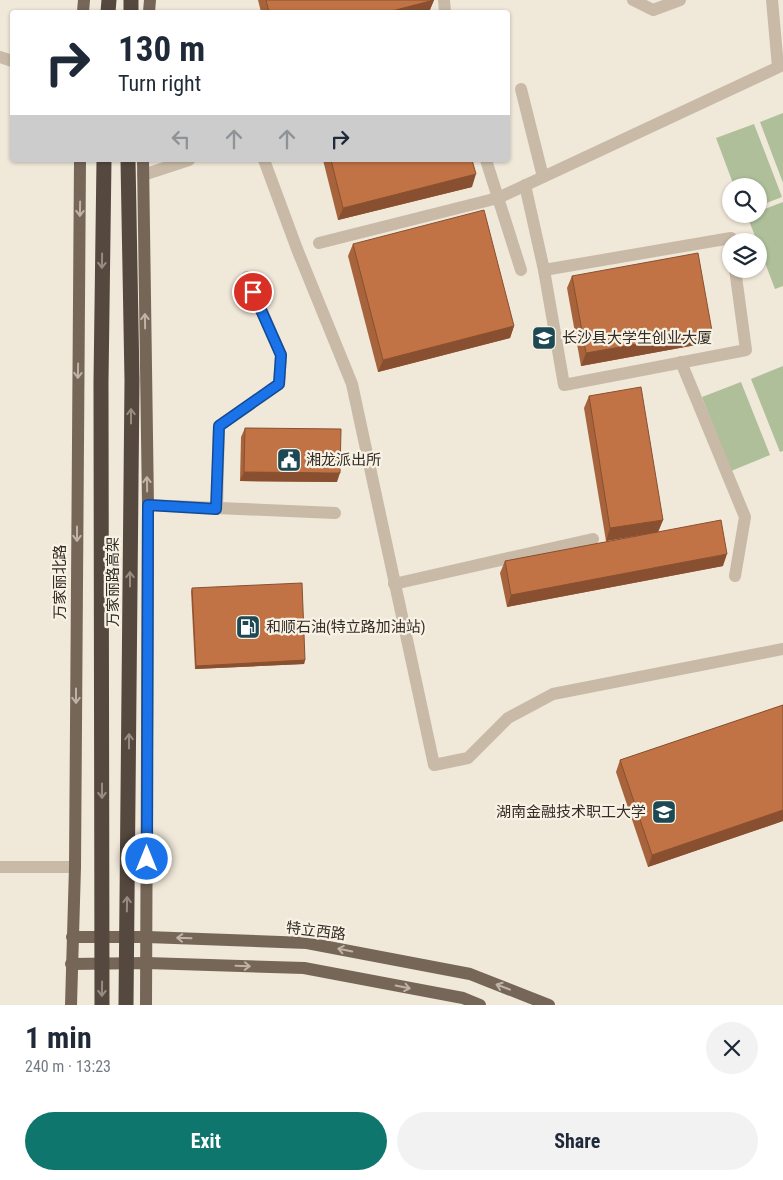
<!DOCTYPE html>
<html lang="en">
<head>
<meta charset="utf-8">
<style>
  body { margin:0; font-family:"Roboto Condensed","Noto Sans SC",sans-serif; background:#f2f2f3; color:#1f2937; height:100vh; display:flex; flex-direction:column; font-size:19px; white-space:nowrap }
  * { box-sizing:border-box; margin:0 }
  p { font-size:16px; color:#747a83 }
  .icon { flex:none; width:28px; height:28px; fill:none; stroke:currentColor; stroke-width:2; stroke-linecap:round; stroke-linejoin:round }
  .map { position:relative; height:1005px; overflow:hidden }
  .sheet { display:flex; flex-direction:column; background:#fff; flex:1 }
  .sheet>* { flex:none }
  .top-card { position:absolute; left:10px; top:10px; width:500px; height:152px; border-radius:5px; box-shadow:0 1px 4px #0004; background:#fff; color:#1f2937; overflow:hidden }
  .fabs { position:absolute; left:722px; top:178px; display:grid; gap:10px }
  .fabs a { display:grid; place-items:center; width:45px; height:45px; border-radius:50%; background:#fff; box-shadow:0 1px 4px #0004; font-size:25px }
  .pin { position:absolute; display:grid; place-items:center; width:42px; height:42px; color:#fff; margin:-21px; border:2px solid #fff; border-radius:50%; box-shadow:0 1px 5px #0007 }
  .me { position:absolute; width:55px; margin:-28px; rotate:0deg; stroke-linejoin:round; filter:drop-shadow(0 0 4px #0008) }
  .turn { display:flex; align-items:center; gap:18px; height:105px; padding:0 25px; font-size:22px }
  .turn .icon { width:65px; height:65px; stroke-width:2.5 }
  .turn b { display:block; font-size:35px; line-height:42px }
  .lanes { display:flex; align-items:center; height:48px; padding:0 25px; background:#0003; justify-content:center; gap:25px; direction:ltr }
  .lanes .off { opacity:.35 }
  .round { display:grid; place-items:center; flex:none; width:52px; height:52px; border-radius:26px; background:#f2f2f3 }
  .overview { display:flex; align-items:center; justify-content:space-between; height:85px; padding:0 25px }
  h1 { font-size:30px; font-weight:700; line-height:38px }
  .cta { display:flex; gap:10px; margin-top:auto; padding:10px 25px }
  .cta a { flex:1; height:58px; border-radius:30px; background:#0f766e; color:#fff; font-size:20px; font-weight:700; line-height:58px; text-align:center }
  .cta a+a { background:#f2f2f3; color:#1f2937 }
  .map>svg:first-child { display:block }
</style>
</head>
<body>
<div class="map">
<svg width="783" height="1005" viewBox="0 0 783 1005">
  <rect width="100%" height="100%" fill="#f0e8d9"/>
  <g fill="#aebf9a">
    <path d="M783 113V183L760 122Z"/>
    <path d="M754 124 782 197 759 206V186H734L716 138Z"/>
    <path d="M783 202V286L775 289 759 247V241H757L747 216 759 214V211Z"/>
    <path d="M783 366V451L780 452 751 379Z"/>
    <path d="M741 382 770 455 731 471 702 397Z"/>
  </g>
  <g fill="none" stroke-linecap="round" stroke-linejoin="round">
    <g stroke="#c8baa6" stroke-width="12">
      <path d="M444 0 445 12"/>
      <path d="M633 0 653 10 680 0"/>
      <path d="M772 0 778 67"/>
      <path d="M0 57 12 61"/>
      <path d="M521 89 543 177"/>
      <path d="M264 160 297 249 352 384 434 765 468 758 508 718 553 694 783 649"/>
      <path d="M486 160 521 270"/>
      <path d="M143 175 189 160"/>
      <path d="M525 185 544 270 564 385 746 350 735 269"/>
      <path d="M319 243 498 198 783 65"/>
      <path d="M544 270 731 238V241"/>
      <path d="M681 362 745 517 735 576"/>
      <path d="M148 505 335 513"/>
      <path d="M217 509 219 426 279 384 281 355 247 277"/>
      <path d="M394 584 593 539"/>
      <path d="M0 867H75"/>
    </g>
    <g stroke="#766658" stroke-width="12">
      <path d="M83 12 84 0"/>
      <path d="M149 12 150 0"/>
      <path d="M143 160 148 505 146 1005"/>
      <path d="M72 937H147L307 943 470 974 549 1005"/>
      <path d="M71 964 147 963 304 968 463 998 480 1005"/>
      <path d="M71 1005 75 867 80 160"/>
    </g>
    <g stroke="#55483e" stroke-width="15">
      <path d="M108 12 109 0"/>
      <path d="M131 12V0"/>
    </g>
    <g stroke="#55483e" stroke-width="15">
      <path d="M102 1005 101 382 104 160"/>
      <path d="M126 1005 132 380 128 160"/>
    </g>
  </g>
  <g fill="#a7633b">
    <path d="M258 0H434L429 12H261Z"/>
    <path d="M323 160H472V187L338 220Z"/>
    <path d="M353 244 514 326 510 338 378 372 348 256Z"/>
    <path d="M572 276 712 331 707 343 581 366 567 288Z"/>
    <path d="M589 396 663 520 658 532 723 566 507 607 500 573 505 561 658 532 606 541 584 408Z"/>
    <path d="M245 428 337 482 240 481 241 437Z"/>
    <path d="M192 588 305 660 304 664 195 669 191 591Z"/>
    <path d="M783 705V821L648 867 616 772 620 760Z"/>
  </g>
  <g fill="#885030">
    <path d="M434 0 429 12H388Z"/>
    <path d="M476 174 472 187 338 220 343 208Z"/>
    <path d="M514 326 510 338 378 372 383 360Z"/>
    <path d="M712 331 707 343 581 366 586 353Z"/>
    <path d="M244 472 340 473 337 482 240 481Z"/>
    <path d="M663 520 658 532 606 541 610 528Z"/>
    <path d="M727 554 723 566 507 607 511 595Z"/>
    <path d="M305 660 304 664 195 669 196 666Z"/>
    <path d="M783 810V821L648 867 652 855Z"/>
  </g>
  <g fill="#c27345" stroke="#885030">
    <path d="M266 0H434L388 12H269Z"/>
    <path d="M331 160H472L476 174 343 208Z"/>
    <path d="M484 210 514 326 383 360 353 244Z"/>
    <path d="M698 253 712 331 586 353 572 276Z"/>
    <path d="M641 387 663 520 610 528 589 396Z"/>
    <path d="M245 428 341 429 340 473 244 472Z"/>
    <path d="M721 520 727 554 511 595 505 561Z"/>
    <path d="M302 583 305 660 196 666 192 588Z"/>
    <path d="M783 705V810L652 855 620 760Z"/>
  </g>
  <defs><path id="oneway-shaft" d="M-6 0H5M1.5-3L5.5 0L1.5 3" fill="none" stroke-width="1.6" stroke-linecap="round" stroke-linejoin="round" transform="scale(1.25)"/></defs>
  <g stroke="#beb3a6">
    <use href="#oneway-shaft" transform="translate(80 209) rotate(91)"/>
    <use href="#oneway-shaft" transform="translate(145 321) rotate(-91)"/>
    <use href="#oneway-shaft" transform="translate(78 371) rotate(91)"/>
    <use href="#oneway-shaft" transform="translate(147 484) rotate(-91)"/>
    <use href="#oneway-shaft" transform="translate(77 534) rotate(90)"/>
    <use href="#oneway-shaft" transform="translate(76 696) rotate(90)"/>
    <use href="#oneway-shaft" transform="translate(184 938) rotate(-178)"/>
    <use href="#oneway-shaft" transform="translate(345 950) rotate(-169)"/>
    <use href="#oneway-shaft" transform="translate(243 966) rotate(2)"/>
    <use href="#oneway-shaft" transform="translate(403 987) rotate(11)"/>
    <use href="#oneway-shaft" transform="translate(503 987) rotate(-159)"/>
  </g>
  <g stroke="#968c81">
    <use href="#oneway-shaft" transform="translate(102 261) rotate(91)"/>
    <use href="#oneway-shaft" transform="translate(131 416) rotate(-90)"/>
    <use href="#oneway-shaft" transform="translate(130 579) rotate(-90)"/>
    <use href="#oneway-shaft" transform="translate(129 741) rotate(-90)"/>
    <use href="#oneway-shaft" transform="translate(102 791) rotate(90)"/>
    <use href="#oneway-shaft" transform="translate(127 904) rotate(-89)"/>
    <use href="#oneway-shaft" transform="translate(102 989) rotate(91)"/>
  </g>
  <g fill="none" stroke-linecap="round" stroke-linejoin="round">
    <defs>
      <path id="route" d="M147 859 148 505 216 509 219 426 279 384 281 355 253 292"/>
    </defs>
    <use href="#route" stroke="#114b97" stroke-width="12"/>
    <use href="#route" stroke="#1a73e8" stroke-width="9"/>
  </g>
  <defs>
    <symbol id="school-square" viewBox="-11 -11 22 22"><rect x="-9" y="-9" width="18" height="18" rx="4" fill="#1d4954" stroke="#f8f2e5"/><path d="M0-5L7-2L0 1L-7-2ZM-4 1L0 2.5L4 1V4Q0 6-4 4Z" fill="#fff"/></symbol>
    <symbol id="civic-square" viewBox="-11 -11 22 22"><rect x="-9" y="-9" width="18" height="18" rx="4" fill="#1d4954" stroke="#f8f2e5"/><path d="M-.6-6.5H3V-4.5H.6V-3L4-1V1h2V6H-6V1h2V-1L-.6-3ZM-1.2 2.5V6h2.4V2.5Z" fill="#fff"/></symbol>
    <symbol id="fuel-square" viewBox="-11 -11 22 22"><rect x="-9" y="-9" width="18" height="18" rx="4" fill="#1d4954" stroke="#f8f2e5"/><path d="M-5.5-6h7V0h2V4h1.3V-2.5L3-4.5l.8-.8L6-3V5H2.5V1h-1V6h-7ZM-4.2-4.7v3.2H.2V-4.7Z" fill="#fff"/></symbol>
  </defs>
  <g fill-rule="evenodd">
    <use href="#school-square" x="530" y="324" width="28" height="28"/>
    <use href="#civic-square" x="275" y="446" width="28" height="28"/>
    <use href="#fuel-square" x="234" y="613" width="28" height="28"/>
    <use href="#school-square" x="650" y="798" width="28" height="28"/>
  </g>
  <g text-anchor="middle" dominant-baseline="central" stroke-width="4.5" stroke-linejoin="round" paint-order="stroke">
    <g font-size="15" fill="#342c26" stroke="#f8f2e5" text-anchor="start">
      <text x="562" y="338">长沙县大学生创业大厦</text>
      <text x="306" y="460">湘龙派出所</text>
      <text x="266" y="627">和顺石油(特立路加油站)</text>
      <text x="646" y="812" text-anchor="end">湖南金融技术职工大学</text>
    </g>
    <g font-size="15" fill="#342c26" stroke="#f8f2e5">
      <text transform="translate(60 582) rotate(-90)">万家丽北路</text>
      <text transform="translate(113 582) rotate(-90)">万家丽路高架</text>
      <text transform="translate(316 931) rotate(7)">特立西路</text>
    </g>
  </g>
</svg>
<div class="fabs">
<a><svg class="icon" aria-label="search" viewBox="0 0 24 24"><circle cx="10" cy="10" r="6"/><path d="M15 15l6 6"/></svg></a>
<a><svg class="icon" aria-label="layers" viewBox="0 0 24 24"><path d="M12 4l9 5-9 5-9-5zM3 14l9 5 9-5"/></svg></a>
</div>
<div class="pin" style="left:253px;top:292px;background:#d93025"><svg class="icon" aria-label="arrive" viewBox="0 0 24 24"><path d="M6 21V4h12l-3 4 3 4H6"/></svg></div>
<svg class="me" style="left:147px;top:859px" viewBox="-20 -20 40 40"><circle r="17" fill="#1a73e8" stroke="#fff" stroke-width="3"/><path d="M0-11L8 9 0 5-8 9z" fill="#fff"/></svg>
<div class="top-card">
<div class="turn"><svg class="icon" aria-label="right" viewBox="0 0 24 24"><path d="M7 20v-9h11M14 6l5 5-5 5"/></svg><div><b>130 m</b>Turn right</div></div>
<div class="lanes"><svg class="icon off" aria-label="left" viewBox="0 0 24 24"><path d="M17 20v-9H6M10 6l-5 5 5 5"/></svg><svg class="icon off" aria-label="ahead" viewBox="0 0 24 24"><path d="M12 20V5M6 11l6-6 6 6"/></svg><svg class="icon off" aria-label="ahead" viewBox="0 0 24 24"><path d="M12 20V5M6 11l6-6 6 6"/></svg><svg class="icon" aria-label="right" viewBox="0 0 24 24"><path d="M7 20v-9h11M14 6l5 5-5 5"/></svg></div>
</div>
</div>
<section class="sheet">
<div class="overview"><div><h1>1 min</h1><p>240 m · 13:23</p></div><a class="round"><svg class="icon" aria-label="close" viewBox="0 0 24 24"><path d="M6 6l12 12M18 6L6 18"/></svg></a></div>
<div class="cta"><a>Exit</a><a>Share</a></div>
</section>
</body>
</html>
